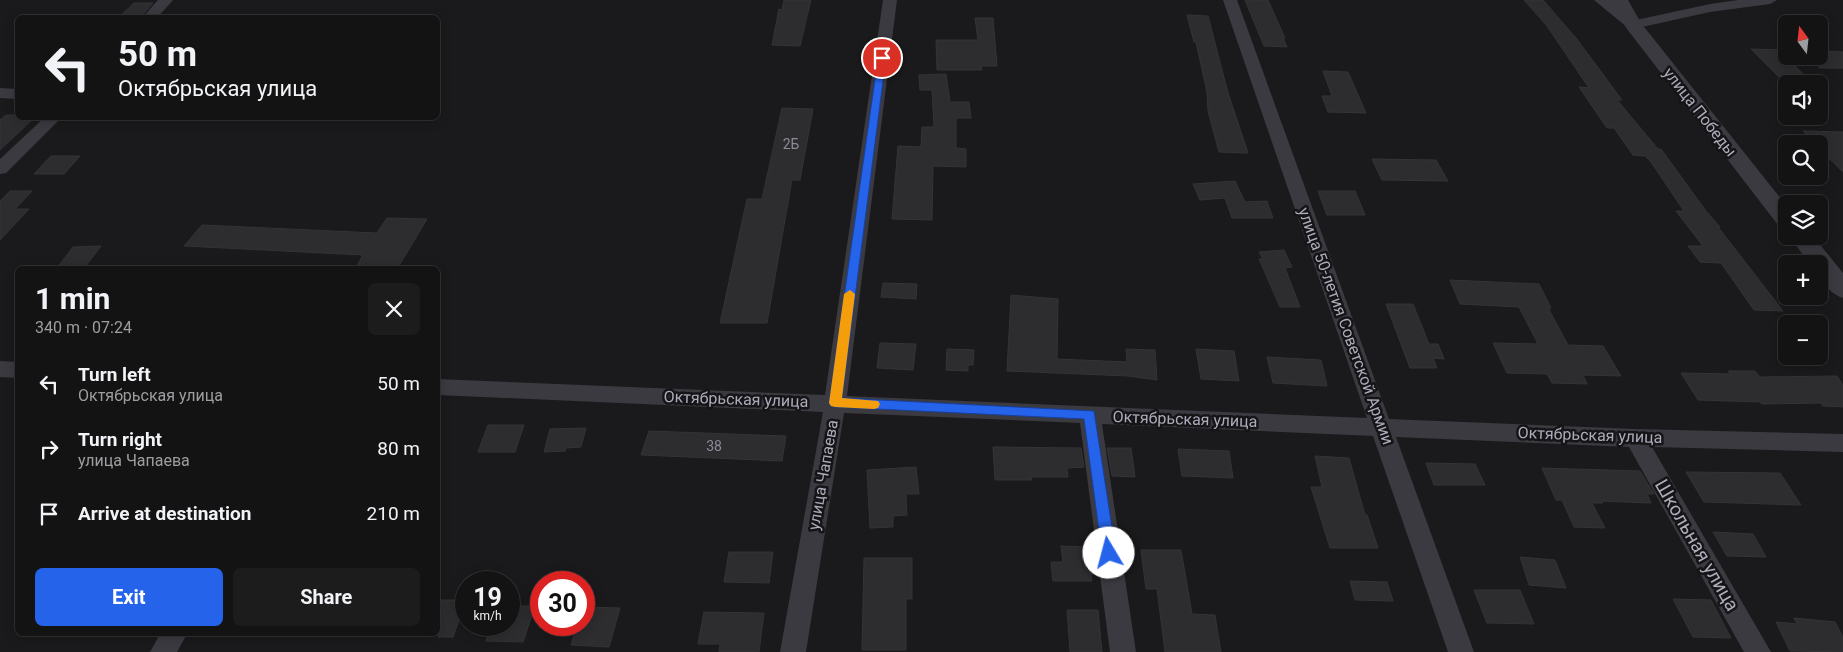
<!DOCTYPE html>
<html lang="en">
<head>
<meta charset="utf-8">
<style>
  body { margin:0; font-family:Roboto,sans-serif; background:#1d1c1d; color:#f1f3f6; height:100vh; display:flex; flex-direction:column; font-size:19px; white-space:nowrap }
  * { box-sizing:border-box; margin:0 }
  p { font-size:16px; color:#9d9ea0 }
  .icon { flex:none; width:28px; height:28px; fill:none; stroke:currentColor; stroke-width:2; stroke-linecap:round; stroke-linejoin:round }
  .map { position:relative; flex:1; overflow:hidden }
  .side { position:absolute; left:15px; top:266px; width:425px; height:370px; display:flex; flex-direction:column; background:#141314; border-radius:8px; box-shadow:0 2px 12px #0003,0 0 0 1px #333234 }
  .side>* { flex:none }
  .hud { position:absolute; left:15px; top:15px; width:425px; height:105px; border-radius:8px; box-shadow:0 2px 12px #0003,0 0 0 1px #333234; background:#141314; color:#f1f3f6; overflow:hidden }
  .needle { width:32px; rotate:345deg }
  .controls { position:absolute; left:1778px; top:15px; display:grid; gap:10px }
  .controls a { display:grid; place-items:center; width:50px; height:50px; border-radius:8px; background:#141314; box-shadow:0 2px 12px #0003,0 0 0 1px #333234; font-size:25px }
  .speed { position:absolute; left:455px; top:571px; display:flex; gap:10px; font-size:25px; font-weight:700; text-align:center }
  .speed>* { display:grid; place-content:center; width:65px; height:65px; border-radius:50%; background:#141314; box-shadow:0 2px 12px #0003,0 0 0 1px #333234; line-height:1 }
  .speed small { font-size:12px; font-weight:400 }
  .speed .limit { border:8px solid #d22; background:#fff; color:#111 }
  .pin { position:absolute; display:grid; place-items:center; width:42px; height:42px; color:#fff; margin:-21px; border:2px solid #fff; border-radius:50%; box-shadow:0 1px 5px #0007 }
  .me { position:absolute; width:55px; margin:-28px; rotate:352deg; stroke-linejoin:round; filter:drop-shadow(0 0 4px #0008) }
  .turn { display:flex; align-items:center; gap:18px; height:105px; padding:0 20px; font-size:22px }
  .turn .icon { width:65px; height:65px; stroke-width:2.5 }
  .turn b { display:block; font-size:35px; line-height:42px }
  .round { display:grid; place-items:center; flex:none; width:52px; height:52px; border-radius:8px; background:#1d1c1d }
  .headline { display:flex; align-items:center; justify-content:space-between; height:85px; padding:0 20px }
  h1 { font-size:30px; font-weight:700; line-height:38px }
  .cta { display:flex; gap:10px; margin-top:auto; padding:10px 20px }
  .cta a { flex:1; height:58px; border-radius:8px; background:#2563eb; color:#fff; font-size:20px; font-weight:700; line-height:58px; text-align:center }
  .cta a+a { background:#1d1c1d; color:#f1f3f6 }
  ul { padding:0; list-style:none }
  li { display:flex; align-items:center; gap:15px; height:65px; padding:0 20px }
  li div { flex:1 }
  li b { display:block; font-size:19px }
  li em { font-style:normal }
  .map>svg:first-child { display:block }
</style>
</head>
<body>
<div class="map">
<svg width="1843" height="652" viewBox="0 0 1843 652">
  <rect width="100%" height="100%" fill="#1a191b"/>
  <g fill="#2d2c2f" stroke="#343337">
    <path d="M784 0H811L800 46 772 45 779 9 782 10Z"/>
    <path d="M1245 0H1268L1285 38H1283L1287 47 1264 46Z"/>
    <path d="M1524 0H1543L1576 38 1622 100H1617L1658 149H1661L1706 211 1720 227H1718L1783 311 1754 310 1721 263 1700 262 1688 246H1703L1676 211H1684L1651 162 1645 156 1633 155 1614 128H1607L1579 87 1589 88 1547 26Z"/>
    <path d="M134 3H153L140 18H118Z"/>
    <path d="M1187 15 1208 16 1228 93 1248 153 1219 152 1208 111 1207 92 1196 42H1194Z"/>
    <path d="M975 18H993L997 66H981L982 70H937L936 40H978Z"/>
    <path d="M1751 49 1786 50V57L1813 84H1786Z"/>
    <path d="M1819 51 1843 52V68H1819Z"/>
    <path d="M1323 71 1348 72 1366 113 1328 112 1322 96H1332Z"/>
    <path d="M946 74 950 102H969L971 118H956V148L966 149V167L933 166 932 220 892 219 898 146 921 147 922 127H934L932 90H920L919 75Z"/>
    <path d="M782 108 813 109 800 180H792L767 323H720L747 199H762Z"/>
    <path d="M6 115H18V118H34L0 150V120Z"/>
    <path d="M1803 131 1843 132V172L1819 148V144H1815Z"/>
    <path d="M51 156H80L64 174H34Z"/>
    <path d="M1372 159 1436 160 1448 181 1382 180Z"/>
    <path d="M1235 181 1245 202 1267 201 1273 218H1232L1225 198 1200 200 1193 184Z"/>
    <path d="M10 191H32L15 209H29L0 240V201Z"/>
    <path d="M1318 191H1355L1365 215H1327Z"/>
    <path d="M387 218 427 219 397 269H355L363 255 184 246 202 225 377 233Z"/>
    <path d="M101 246 85 267 57 268 73 247Z"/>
    <path d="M1284 250 1292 267 1285 268 1300 307H1280L1259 259H1263L1259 252Z"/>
    <path d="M1450 280 1539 284 1551 308H1548L1568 345 1603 346 1621 376 1583 375 1587 384 1552 383 1547 374 1507 373 1493 343 1538 344 1519 307 1460 304Z"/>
    <path d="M883 283 917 284 916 299 881 297Z"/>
    <path d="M1011 295 1058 299 1057 359 1127 362 1126 349 1155 350 1157 380 1128 376 1007 371Z"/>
    <path d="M1386 304H1413L1429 344H1438L1444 359 1433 358 1437 368H1410Z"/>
    <path d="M880 343 916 344 913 370 877 368Z"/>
    <path d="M947 349 974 350 973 365H968V371L946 370Z"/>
    <path d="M1196 349 1234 351 1239 381 1201 379Z"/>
    <path d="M1267 357 1321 360 1327 386 1273 383Z"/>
    <path d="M1728 371H1755L1760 377 1837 376 1843 385V407L1823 406 1821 403 1762 404 1760 402 1698 400 1681 373 1731 374Z"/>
    <path d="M488 425H524L515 452H478Z"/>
    <path d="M586 428 581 447 566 448 565 451 544 452 550 429Z"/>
    <path d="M649 431 786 436 782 461 641 455Z"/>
    <path d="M993 447 1081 448 1084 467 1067 468 1068 477H1031L1032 480H995Z"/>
    <path d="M1107 448H1131L1135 477 1112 476Z"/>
    <path d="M1178 449 1229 451 1233 478 1182 476Z"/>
    <path d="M1315 456 1349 458 1365 515H1367L1378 548H1330L1311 487H1322Z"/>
    <path d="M1426 463 1475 464 1485 485H1434Z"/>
    <path d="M916 467 919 494H906L907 515 893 516V527L870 528 867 470Z"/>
    <path d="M1542 468 1640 471 1654 494H1647L1651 503 1601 501 1603 503H1592L1605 528 1574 527 1562 500H1556Z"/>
    <path d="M1686 472 1780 473 1801 505 1704 502Z"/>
    <path d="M1713 532 1753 534 1766 557 1727 556Z"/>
    <path d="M1061 546 1088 547 1092 581H1053L1051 562H1063Z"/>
    <path d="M1141 550H1181L1192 614 1215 615 1221 652H1165L1157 589H1146Z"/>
    <path d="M729 552H773L769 583 724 582Z"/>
    <path d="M1520 557 1555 560 1566 588 1529 585Z"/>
    <path d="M864 558H912V599H906V650H862Z"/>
    <path d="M1350 581 1387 582 1393 601 1355 600Z"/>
    <path d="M1474 590H1520L1534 624 1487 623Z"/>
    <path d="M1673 599 1711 600 1731 638 1693 637Z"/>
    <path d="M438 600H466L453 637H438Z"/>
    <path d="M509 606H535L523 642 486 641 491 625H509Z"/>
    <path d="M584 607 620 608 609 647 571 645 577 625H584Z"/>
    <path d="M1067 610H1098L1102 652H1070Z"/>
    <path d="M704 612 764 613 759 652H719L720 644H698Z"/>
    <path d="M1794 618 1835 622 1843 637V652L1790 651 1776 622 1797 624Z"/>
  </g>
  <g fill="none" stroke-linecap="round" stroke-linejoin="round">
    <g fill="#3b3a40" fill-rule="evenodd">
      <path d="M158 0H173L157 18H142Z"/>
      <path d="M883 0H897L847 396 1367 418 1223 0H1237L1389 419 1635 429 1843 434V452L1652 447 1771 652H1744L1629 447 1396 437 1474 652H1448L1373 436 1102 424 1136 652H1110L1080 423 844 413 806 652H780L823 412 438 395V379L825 395Z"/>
      <path d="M1594 0H1610L1636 20 1710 4 1738 0H1777L1770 4 1710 12 1633 29 1628 28Z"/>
      <path d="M0 88 18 89V99L0 98Z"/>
      <path d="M44 118H61L6 173 0 174V159Z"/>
      <path d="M0 361 18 362V378L0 377Z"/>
      <path d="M160 634H187L177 652H150Z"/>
    </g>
    <g fill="#3b3a40" fill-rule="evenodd">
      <path d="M1610 0H1628L1641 23 1786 205V227L1778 225 1627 29Z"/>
      <path d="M1789 236H1813L1843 273V298C1828 293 1819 279 1819 264H1810Z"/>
    </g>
  </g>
  <path fill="#2563eb" stroke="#184099" d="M882 55 886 58 842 398 1094 411 1116 553 1114 558 1109 559 1104 558 1102 553 1084 419 835 407 831 406 829 403 878 58Z"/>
  <path fill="#f59e0b" d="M850 290 855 294 842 398 878 401 880 404 878 408 874 409 835 407 831 406 829 403 844 294Z"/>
  <g text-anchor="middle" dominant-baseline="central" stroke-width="5" stroke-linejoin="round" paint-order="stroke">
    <g font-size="14" fill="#8c8b97">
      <text x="791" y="144">2Б</text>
      <text x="714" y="446">38</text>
    </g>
    <g font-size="16" fill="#acacbb" stroke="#151416">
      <text transform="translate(1700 112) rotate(52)">улица Победы</text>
      <text transform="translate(1346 326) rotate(70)">улица 50-летия Советской Армии</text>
      <text transform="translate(736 399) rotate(2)">Октябрьская улица</text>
      <text transform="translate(1185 419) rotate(2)">Октябрьская улица</text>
      <text transform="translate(1590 435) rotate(2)">Октябрьская улица</text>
      <text transform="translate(823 475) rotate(-80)">улица Чапаева</text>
    </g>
    <g font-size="19" fill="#acacbb" stroke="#151416">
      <text transform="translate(1697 545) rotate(60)">Школьная улица</text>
    </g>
  </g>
</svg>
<div class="controls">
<a><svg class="needle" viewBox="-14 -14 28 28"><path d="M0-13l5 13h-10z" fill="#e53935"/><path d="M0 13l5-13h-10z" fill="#9d9ea0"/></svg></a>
<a><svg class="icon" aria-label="sound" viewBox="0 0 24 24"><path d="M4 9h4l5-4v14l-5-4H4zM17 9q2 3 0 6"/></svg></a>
<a><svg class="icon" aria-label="search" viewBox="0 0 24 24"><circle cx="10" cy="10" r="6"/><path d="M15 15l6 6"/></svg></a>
<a><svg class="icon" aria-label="layers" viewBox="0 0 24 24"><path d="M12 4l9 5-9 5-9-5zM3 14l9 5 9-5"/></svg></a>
<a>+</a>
<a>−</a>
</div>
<div class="speed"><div>19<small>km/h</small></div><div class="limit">30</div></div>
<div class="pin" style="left:882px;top:58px;background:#d93025"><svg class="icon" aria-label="arrive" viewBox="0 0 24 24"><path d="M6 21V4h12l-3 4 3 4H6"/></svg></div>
<svg class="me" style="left:1109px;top:553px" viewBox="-20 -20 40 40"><circle r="19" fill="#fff"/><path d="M0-13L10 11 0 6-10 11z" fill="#2563eb"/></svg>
<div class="hud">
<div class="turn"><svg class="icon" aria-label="left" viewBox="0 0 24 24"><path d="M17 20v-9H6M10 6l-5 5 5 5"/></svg><div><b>50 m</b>Октябрьская улица</div></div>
</div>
<section class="side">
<div class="headline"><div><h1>1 min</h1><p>340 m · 07:24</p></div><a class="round"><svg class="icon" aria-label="close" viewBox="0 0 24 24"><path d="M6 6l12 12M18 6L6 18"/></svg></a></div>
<ul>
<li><svg class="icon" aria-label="left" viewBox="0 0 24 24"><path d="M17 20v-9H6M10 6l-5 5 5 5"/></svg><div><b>Turn left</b><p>Октябрьская улица</p></div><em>50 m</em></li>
<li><svg class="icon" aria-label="right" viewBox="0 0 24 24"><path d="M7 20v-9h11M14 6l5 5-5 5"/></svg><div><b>Turn right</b><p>улица Чапаева</p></div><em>80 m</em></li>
<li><svg class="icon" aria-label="arrive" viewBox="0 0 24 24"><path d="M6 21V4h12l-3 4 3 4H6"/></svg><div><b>Arrive at destination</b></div><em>210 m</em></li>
</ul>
<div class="cta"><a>Exit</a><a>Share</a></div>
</section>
</div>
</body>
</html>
